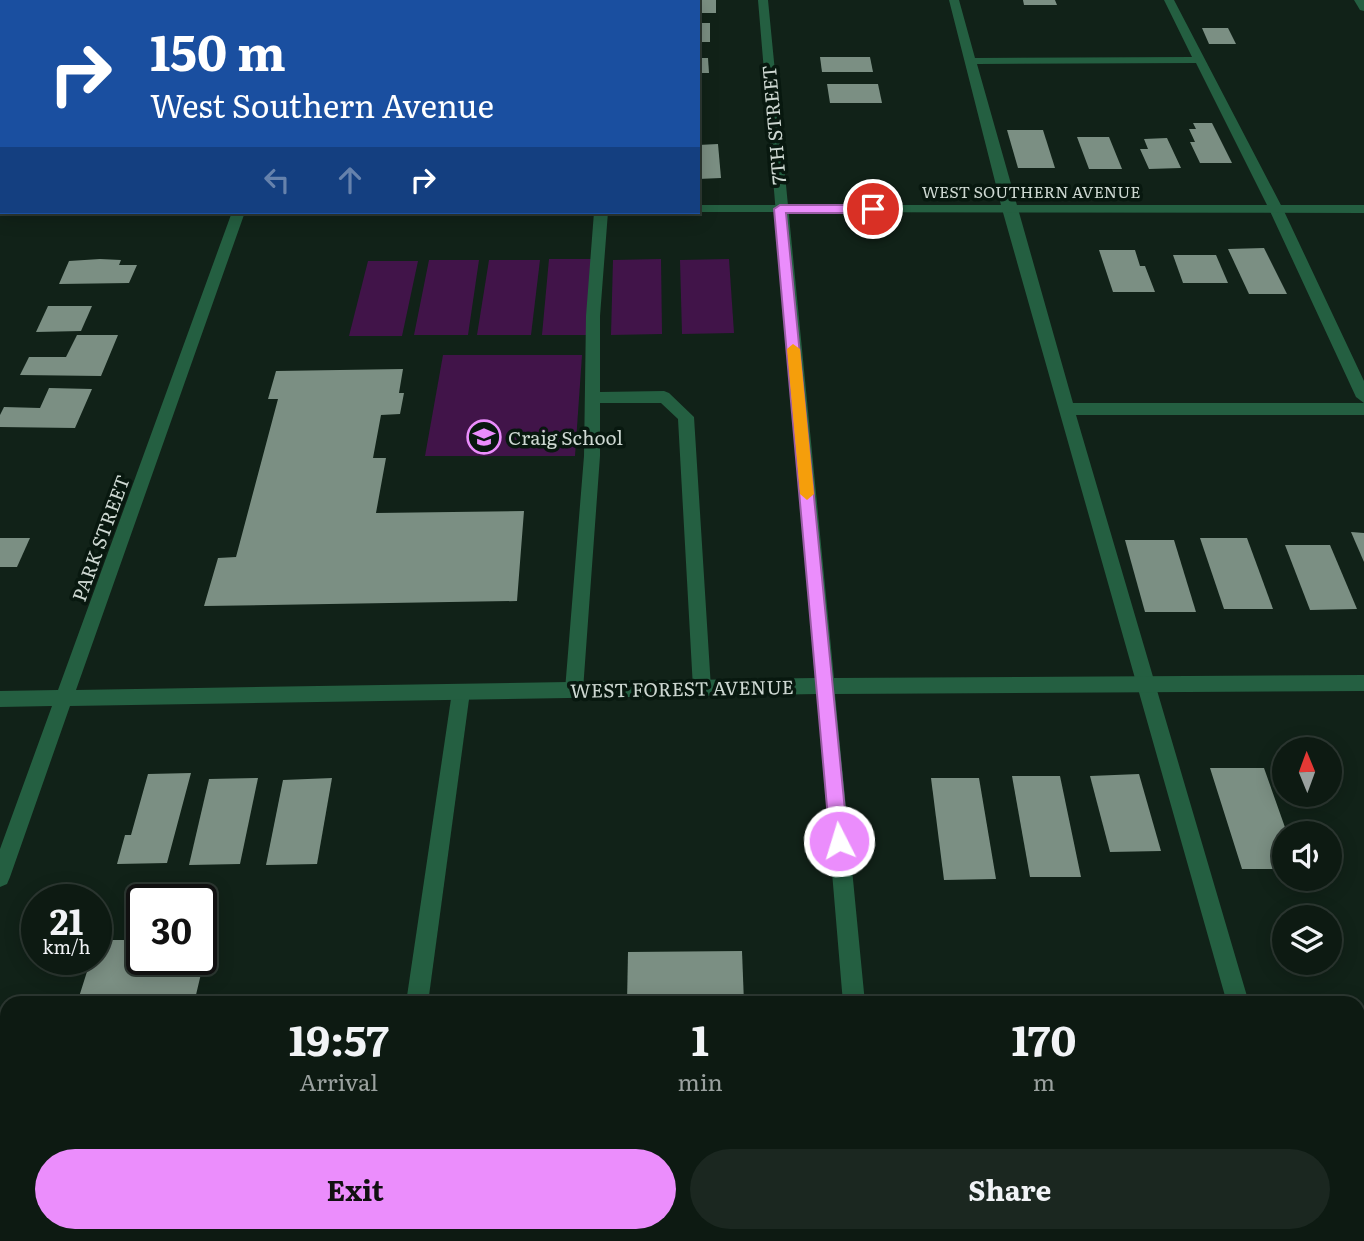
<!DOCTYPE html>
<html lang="en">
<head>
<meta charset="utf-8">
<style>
  body { margin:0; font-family:Literata,serif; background:#1b2720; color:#f1f3f6; height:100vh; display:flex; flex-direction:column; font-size:26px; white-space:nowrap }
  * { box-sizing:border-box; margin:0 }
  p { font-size:23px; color:#9aa19f }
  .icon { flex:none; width:38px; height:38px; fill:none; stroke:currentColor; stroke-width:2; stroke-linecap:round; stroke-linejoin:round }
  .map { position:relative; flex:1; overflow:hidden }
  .side { position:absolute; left:0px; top:996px; width:1365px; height:247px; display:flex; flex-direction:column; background:#0d1a12; border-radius:21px 21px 0 0; box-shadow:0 4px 18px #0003,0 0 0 2px #2d3832 }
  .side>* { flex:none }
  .top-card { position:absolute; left:0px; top:0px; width:700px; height:214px; box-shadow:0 4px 18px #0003,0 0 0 2px #2d3832; background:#1a4fa0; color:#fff; overflow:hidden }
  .needle { width:46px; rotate:359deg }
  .fabs { position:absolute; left:1272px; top:737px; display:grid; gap:14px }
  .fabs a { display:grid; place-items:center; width:70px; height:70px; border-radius:50%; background:#0d1a12; box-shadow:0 4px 18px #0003,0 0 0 2px #2d3832; font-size:35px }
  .speed { position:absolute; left:21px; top:884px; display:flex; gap:14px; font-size:35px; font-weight:700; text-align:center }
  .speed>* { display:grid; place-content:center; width:91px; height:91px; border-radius:50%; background:#0d1a12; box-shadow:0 4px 18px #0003,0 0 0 2px #2d3832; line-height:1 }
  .speed small { font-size:18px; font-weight:400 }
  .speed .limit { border:4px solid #111; border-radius:10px; background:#fff; color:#111 }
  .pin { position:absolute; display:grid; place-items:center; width:60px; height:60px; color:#fff; margin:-30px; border:4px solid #fff; border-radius:50%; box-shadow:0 2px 7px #0007 }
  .me { position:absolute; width:77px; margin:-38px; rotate:355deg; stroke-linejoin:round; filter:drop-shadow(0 0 5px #0008) }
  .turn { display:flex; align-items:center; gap:24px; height:147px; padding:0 35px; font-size:32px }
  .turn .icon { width:91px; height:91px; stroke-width:2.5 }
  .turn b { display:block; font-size:49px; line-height:60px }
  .lanes { display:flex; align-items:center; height:66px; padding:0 35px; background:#0003; justify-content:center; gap:35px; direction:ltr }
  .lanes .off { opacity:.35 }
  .eta { display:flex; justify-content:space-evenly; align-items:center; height:119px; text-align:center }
  .eta b { font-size:42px; font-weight:700; line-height:49px }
  .primary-button { display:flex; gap:14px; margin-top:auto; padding:14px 35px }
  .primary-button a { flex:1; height:80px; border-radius:42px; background:#eb8dfc; color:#111; font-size:28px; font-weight:700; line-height:80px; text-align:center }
  .primary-button a+a { background:#1b2720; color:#f1f3f6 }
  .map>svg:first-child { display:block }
</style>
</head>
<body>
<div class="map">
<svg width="1364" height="1241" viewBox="0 0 1364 1241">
  <rect width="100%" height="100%" fill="#112218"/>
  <g fill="#411449">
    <path d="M549 259H600L596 335H542Z"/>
    <path d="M661 259 662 334 611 335 613 260Z"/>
    <path d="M729 259 734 333 682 334 680 260Z"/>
    <path d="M429 260H479L468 335H414Z"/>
    <path d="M489 260H540L531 335H477Z"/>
    <path d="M368 261H418L402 336H349Z"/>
    <path d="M443 355H582L575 456H425Z"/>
  </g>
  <g fill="#7b8f83">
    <rect x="698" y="0" width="18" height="13"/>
    <path d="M1023 0H1055L1057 5H1024Z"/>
    <rect x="698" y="23" width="12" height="19"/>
    <path d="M1202 28H1228L1236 44H1209Z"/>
    <path d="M820 57H870L873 72H822Z"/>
    <path d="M698 58H708L709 73H698Z"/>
    <path d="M827 84H878L882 103H830Z"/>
    <path d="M1193 123H1212L1232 163H1200L1190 142H1195L1189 129H1196Z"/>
    <path d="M1007 130H1043L1055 168H1018Z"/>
    <path d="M1077 137H1109L1122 169H1089Z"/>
    <path d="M1167 138 1181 168 1149 169 1140 149H1148L1144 139Z"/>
    <path d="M718 144 721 178 698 179V145Z"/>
    <path d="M1264 248 1287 294H1249L1228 249Z"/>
    <path d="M1099 250H1135L1140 266H1145L1155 292H1113Z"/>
    <path d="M1173 255H1216L1228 283H1183Z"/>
    <path d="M100 259 121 260 119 265H137L129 283 59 284 69 261Z"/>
    <path d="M48 306H92L81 331 36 332Z"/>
    <path d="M77 335H118L101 376 20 375 29 357H66Z"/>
    <path d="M403 369 399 393H404L400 414 381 415 373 458H386L376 513 524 511 517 601 204 606 218 558 236 557 278 399H268L276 371Z"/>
    <path d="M49 388 92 389 75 428 0 427V415L4 407 40 408Z"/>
    <path d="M1351 532 1364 533V562Z"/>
    <path d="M0 538H30L17 567H0Z"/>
    <path d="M1200 538H1247L1273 609H1224Z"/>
    <path d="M1125 540H1174L1196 612H1145Z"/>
    <path d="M1285 545H1330L1357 609 1310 610Z"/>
    <path d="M1210 768H1264L1287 833H1284V869H1242Z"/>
    <path d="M191 773 167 863 117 864 125 835H131L148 774Z"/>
    <path d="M1139 774 1161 851 1110 852 1090 776Z"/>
    <path d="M1012 776H1060L1081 877H1030Z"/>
    <path d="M258 778 240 864 189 865 209 779Z"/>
    <path d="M332 778 317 864 266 865 283 780Z"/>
    <path d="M931 778H979L996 879 944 880Z"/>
    <path d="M96 940H142V959H201V940H209L195 999 78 1000 91 959H96Z"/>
    <path d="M742 951 744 1003H627L628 952Z"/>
    <path d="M6 1230 7 1236H134L133 1241H3Z"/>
    <path d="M624 1236H754L755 1241H624Z"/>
  </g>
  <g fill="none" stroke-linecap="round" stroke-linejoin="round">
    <g fill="#245f41" fill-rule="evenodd">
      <rect x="538" y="0" width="10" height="2"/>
      <path d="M949 0H959L975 58 1192 57 1164 0H1174L1283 209 1364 381V403L1356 397 1269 209 1196 63 977 64 1073 403H1364V415H1076L1249 1003H1227L1002 209Z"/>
      <path d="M594 212H608L600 316V392L664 391 669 393 694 417 711 688 708 694 702 696 696 694 693 688 678 419 661 403H600V456L583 690 580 696 574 698 568 696 565 690 584 456 586 316Z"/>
      <path d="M461 684 467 686 470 692 428 1003H406L452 692 455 686Z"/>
      <path d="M1364 1089V1111L1358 1112V1090Z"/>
      <path d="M372 1236H396L395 1241H371Z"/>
      <path d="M1293 1236H1317L1319 1241H1295Z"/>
    </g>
    <g fill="#245f41" fill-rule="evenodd">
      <path d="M310 0H320L309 2Z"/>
      <path d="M758 0H768L834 678 1364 675V691L835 694 865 1003H843L817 694 70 706 10 877 7 884 0 887V849L52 706 0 707V691L58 690 232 212H245L76 690 815 678Z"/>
      <path d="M1354 0H1364V11L1360 10Z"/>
      <path d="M863 1236H887L888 1241H864Z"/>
    </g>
    <g fill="#245f41" fill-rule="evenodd">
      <path d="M698 205H1364V213L693 212H698Z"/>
      <path d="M0 208 2 212H8L7 215 0 216Z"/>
    </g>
  </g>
  <path fill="#eb8dfc" stroke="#995ca4" stroke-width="2" d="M780 205H873L879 209 873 213H786L848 841 846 847 839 850 833 847 830 841 774 209Z"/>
  <path fill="#f59e0b" d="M793 344 800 349 814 494 807 500 800 494 787 349Z"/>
  <defs>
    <symbol id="school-ring" viewBox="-11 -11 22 22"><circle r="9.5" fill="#08180f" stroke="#eb8dfc" stroke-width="1.5"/><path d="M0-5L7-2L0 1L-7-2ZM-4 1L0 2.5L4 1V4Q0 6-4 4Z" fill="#eb8dfc"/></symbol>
  </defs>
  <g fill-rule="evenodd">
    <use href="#school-ring" x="465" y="418" width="38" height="38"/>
  </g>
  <g text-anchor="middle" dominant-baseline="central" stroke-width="7" stroke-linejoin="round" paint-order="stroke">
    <g font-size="16" fill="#ced8d2" stroke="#08180f">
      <text x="1031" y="191">WEST SOUTHERN AVENUE</text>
    </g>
    <g font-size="19" fill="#ced8d2" stroke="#08180f">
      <text transform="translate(773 125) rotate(-95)">7TH STREET</text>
      <text transform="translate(100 538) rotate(-70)">PARK STREET</text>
      <text transform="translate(682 688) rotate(-1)">WEST FOREST AVENUE</text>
    </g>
    <g font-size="19" fill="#ced8d2" stroke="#08180f" text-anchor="start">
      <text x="508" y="437">Craig School</text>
    </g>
  </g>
</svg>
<div class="fabs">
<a><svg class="needle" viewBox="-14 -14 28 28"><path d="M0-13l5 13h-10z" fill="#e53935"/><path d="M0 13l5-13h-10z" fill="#9aa19f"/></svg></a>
<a><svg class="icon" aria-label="sound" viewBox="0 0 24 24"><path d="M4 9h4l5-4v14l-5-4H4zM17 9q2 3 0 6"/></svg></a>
<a><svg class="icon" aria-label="layers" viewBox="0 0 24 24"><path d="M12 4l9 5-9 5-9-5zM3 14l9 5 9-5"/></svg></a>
</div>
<div class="speed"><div>21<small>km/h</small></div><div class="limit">30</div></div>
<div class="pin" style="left:873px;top:209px;background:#d93025"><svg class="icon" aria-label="arrive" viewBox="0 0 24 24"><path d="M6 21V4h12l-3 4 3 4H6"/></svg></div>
<svg class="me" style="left:839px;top:841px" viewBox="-20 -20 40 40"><circle r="17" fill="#eb8dfc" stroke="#fff" stroke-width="3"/><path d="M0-11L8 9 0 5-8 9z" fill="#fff"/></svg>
<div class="top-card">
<div class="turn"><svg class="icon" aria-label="right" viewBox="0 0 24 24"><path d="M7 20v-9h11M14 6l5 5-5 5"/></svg><div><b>150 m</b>West Southern Avenue</div></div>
<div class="lanes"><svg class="icon off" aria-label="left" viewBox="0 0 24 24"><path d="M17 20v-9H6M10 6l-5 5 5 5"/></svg><svg class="icon off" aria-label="ahead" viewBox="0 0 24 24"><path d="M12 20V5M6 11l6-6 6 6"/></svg><svg class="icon" aria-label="right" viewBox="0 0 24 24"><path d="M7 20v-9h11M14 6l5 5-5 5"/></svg></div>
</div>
<section class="side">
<div class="eta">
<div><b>19:57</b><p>Arrival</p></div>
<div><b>1</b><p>min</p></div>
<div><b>170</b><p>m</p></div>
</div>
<div class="primary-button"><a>Exit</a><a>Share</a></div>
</section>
</div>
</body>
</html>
